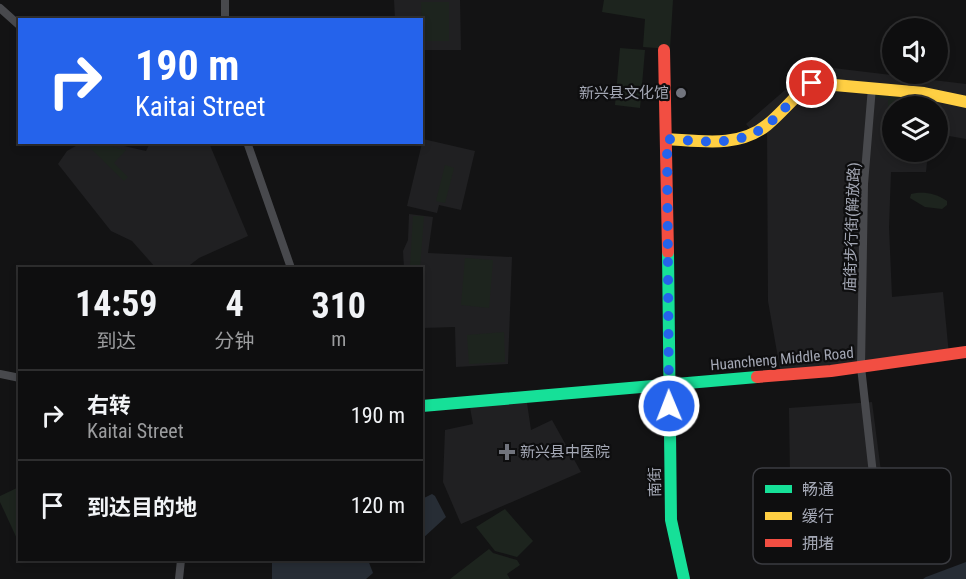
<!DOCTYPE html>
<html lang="zh">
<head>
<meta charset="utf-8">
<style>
  body { margin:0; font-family:"Roboto Condensed","Noto Sans SC",sans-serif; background:#171718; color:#f1f3f6; height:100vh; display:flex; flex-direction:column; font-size:22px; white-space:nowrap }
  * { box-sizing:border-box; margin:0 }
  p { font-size:20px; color:#9b9c9e }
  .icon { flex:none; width:33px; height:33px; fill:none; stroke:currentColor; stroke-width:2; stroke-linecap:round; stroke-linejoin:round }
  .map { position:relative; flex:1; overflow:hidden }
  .panel { position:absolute; left:18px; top:267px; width:405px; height:294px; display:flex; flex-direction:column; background:#0e0e0f; border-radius:0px; box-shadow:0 3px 9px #0003,0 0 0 2px #2e2e2f }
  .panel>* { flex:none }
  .guide { position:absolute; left:18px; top:18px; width:405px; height:126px; border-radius:0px; box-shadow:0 3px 9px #0003,0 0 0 2px #2e2e2f; background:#2563eb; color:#fff; overflow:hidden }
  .fabs { position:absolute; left:882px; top:18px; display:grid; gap:12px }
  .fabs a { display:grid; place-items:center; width:66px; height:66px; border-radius:50%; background:#0e0e0f; box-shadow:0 3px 9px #0003,0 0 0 2px #2e2e2f; font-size:30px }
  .pin { position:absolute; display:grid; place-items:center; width:51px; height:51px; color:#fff; margin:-26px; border:3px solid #fff; border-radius:50%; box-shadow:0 2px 6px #0007 }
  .me { position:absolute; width:66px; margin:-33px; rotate:359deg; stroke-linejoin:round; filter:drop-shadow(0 0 4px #0008) }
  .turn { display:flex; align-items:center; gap:21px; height:126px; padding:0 18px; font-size:27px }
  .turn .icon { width:78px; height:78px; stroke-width:2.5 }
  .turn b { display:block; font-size:42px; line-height:51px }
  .eta { display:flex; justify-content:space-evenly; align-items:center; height:102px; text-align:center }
  .eta b { font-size:36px; font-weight:700; line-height:42px }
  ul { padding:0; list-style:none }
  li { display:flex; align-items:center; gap:18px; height:90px; padding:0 18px; border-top:2px solid #2e2e2f }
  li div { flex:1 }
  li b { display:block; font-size:22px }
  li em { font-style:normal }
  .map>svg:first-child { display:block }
</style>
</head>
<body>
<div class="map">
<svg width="966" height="579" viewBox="0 0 966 579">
  <rect width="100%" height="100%" fill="#131314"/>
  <g fill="#202022">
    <path d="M394 0H460L461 50H422V20L395 19Z"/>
    <path d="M833 68 966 84V139L938 134V106H892V152H928L926 172H891L889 227 892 297 943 292 949 355 781 375 768 301 767 125 754 133 746 124 807 71Z"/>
    <path d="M423 139 475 151 461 210 439 205 437 213 407 206Z"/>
    <path d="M81 143H111L146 151 150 143H209L248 236 199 258 186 268H156L132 241 111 231 58 164 67 151Z"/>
    <path d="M409 214 433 217 428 253 512 257 508 364 456 367 455 327 422 328V268H404L403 251 408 240Z"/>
    <path d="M526 396 531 430 552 420 581 472 461 524 443 482 445 430 473 424 469 402Z"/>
    <path d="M872 402 883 487 790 475 789 408Z"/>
  </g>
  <g fill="#1d241e">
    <path d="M604 0H673L670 49 643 47 645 19 602 12Z"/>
    <path d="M421 2H449V41H422Z"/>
    <path d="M620 48 645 50 640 108 615 105Z"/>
    <path d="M872 87 920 93 917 106H892V126L888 125V98H871Z"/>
    <path d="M105 145 126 150 114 163 128 177 124 181 89 147Z"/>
    <path d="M445 165 454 168 445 203 436 201Z"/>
    <path d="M916 193C927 192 937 194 947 201V205L942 209 925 207 910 198 911 194Z"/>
    <path d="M413 216H424L420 268H410Z"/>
    <path d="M465 258 493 260 489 308 461 305Z"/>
    <path d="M504 332 505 362 469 364 467 335Z"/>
    <path d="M19 487V543L0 502V496Z"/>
    <path d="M505 509 533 541 517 557 495 551 476 527Z"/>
    <path d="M489 549 493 553 517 560 520 565 507 574 510 579H450Z"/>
  </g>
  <g fill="#272d35">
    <path d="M432 494 435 496 446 517 422 539V499Z"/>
    <path d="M272 560H368L373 573 366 579H272Z"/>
    <path d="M966 562V579H923L926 577Z"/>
  </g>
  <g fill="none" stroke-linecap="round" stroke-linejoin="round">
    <g stroke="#48494d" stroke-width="8">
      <path d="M225 0V20"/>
      <path d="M0 8 20 26"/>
      <path d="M872 87 864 184 861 367 874 483"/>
      <path d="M247 142 291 268"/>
      <path d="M0 374 20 378"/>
      <path d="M179 579 181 560"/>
    </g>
    <g stroke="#16e098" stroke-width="12">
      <path d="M668 252 671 520 684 579"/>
      <path d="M422 406 757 377"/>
    </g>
    <path stroke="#ffcf43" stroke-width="12" d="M667 139C701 141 739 148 767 125 783 112 795 95 812 83L924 93 966 102"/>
    <g stroke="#f24e42" stroke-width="12">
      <path d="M664 50 668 252"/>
      <path d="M757 377 831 371 966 352"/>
    </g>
  </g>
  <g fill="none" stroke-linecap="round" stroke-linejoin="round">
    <path stroke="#2563eb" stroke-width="10" stroke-dasharray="0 18" d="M669 406 667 139C701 141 738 148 767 125 783 112 795 95 812 83"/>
  </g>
  <g fill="#71747d" stroke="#0e0e0f" stroke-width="2">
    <circle cx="681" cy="93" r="6"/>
    <path d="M504 443h6v6h6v6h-6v6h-6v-6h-6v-6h6z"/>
  </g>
  <g text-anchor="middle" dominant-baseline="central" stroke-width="4.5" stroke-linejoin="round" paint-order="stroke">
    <g font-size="15" fill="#a4a8b5" stroke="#0e0e0f" text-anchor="end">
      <text x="669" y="93">新兴县文化馆</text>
      <text x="520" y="452" text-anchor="start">新兴县中医院</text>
    </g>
    <g font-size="15" fill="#a4a8b5" stroke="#0e0e0f">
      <text transform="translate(852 227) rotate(-88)">庙街步行街(解放路)</text>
      <text transform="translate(782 359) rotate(-5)">Huancheng Middle Road</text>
      <text transform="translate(655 482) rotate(-91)">南街</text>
    </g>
  </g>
  <rect x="753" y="468" width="198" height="96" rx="9" fill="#0e0e0f" stroke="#3b3c41" stroke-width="1.5"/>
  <rect x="765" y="485" width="27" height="8" fill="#16e098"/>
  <rect x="765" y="512" width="27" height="8" fill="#ffcf43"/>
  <rect x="765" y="539" width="27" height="8" fill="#f24e42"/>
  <g font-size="16" fill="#a4a8b5">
    <text x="802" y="495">畅通</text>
    <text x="802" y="522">缓行</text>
    <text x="802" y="549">拥堵</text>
  </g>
</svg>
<div class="fabs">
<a><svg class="icon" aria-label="sound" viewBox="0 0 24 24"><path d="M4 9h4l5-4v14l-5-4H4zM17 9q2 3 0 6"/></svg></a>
<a><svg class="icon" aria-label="layers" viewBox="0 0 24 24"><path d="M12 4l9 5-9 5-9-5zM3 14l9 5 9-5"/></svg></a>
</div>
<div class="pin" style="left:812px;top:83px;background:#d93025"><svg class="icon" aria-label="arrive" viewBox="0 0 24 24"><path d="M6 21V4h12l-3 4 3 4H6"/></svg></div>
<svg class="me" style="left:669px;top:406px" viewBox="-20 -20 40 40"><circle r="17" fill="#2563eb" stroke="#fff" stroke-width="3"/><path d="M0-11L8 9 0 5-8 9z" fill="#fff"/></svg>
<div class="guide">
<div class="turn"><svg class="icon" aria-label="right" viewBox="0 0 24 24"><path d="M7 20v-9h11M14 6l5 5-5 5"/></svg><div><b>190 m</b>Kaitai Street</div></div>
</div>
<section class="panel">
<div class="eta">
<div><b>14:59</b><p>到达</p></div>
<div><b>4</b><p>分钟</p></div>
<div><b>310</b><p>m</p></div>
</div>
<ul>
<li><svg class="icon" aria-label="right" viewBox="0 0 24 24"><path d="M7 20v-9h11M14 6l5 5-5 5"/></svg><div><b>右转</b><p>Kaitai Street</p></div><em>190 m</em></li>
<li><svg class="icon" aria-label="arrive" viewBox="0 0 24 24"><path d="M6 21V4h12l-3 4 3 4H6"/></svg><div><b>到达目的地</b></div><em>120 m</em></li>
</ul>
</section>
</div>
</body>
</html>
